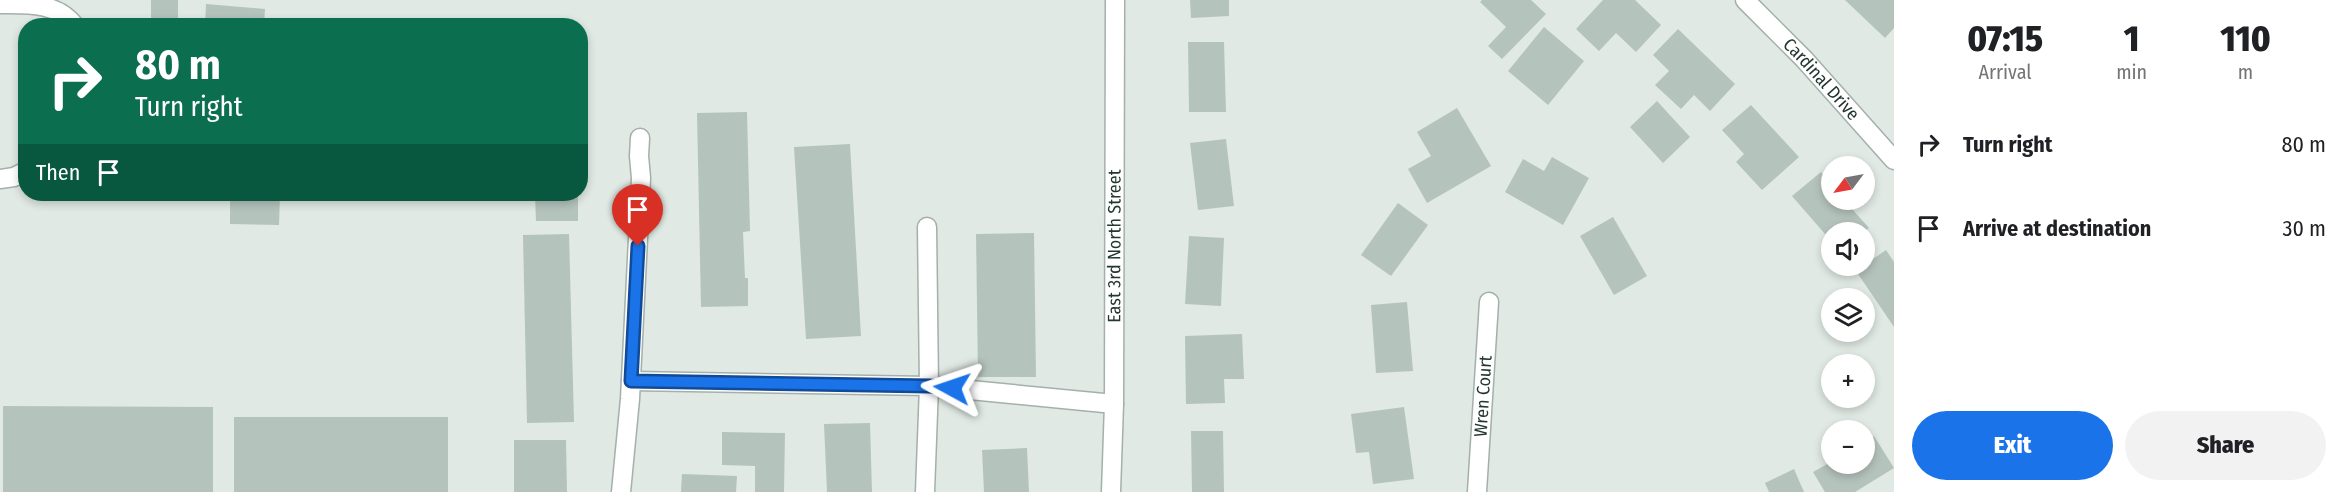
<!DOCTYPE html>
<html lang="en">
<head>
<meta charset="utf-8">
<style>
  body { margin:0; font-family:"Fira Sans Condensed",sans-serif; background:#f2f2f2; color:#202124; height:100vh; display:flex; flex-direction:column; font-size:22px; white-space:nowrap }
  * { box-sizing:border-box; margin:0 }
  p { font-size:20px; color:#757577 }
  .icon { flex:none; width:33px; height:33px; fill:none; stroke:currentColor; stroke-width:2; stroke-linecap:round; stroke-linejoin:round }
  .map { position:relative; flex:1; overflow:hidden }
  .drawer { display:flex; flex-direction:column; background:#fff; width:450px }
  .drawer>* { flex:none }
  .top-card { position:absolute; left:18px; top:18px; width:570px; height:183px; border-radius:24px; box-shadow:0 3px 9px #0003; background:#0b6e4f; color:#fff; overflow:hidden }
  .needle { width:39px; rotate:238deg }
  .fabs { position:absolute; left:1821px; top:156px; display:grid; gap:12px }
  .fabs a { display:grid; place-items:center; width:54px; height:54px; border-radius:50%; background:#fff; box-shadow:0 3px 9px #0003; font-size:30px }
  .pin { position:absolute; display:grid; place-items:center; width:51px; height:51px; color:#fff; margin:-62px -26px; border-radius:50% 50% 50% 0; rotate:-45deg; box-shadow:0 0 6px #0007 }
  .pin .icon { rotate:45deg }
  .me { position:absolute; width:66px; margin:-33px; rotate:275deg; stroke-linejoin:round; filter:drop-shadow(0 0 4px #0008) }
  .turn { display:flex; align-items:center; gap:21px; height:126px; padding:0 18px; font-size:27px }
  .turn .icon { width:78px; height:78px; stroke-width:2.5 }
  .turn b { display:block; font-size:42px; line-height:51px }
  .then { display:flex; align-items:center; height:57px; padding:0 18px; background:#0003; gap:12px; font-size:22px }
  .eta { display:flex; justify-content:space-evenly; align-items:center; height:102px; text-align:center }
  .eta b { font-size:36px; font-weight:800; line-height:42px }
  .action { display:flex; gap:12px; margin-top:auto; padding:12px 18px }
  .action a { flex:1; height:69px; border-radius:36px; background:#1a73e8; color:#fff; font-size:24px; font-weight:800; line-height:69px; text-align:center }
  .action a+a { background:#f2f2f2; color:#202124 }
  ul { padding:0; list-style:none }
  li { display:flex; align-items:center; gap:18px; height:84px; padding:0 18px }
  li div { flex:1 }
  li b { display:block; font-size:22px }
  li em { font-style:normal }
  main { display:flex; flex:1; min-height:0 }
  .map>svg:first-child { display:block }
</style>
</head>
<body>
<main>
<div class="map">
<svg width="1894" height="492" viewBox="0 0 1894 492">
  <rect width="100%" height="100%" fill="#e0e9e4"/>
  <g fill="#b5c3bd">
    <rect x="151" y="0" width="27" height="26"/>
    <path d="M1190 0H1229V16L1191 18Z"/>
    <path d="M1482 0H1531L1546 14 1502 59 1488 46 1506 27 1480 2Z"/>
    <path d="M1603 0H1635L1661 25 1636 52 1616 33 1599 51 1576 29Z"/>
    <path d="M1845 0H1894V28L1885 38Z"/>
    <path d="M206 4 265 9 264 26H205Z"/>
    <path d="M1544 27 1584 61 1548 105 1508 71Z"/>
    <path d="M1678 29 1735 84 1710 111 1694 95 1681 109 1655 85 1669 71 1653 55Z"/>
    <path d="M1188 42H1224L1226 112H1189Z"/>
    <path d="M1657 101 1690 137 1663 163 1630 127Z"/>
    <path d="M1751 105 1799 157 1762 190 1736 162 1744 154 1722 130Z"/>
    <path d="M1457 108 1491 166 1427 203 1408 169 1431 156 1417 132Z"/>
    <path d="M747 112 750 231 743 232 745 278H748V306L701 307 697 113Z"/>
    <path d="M1226 139 1234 206 1198 210 1190 143Z"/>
    <path d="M850 144 861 336 806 339 794 147Z"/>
    <path d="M1552 157 1589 178 1563 225 1505 192 1523 159 1544 171Z"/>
    <path d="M1821 172 1832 184V200H1844L1869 228 1864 232H1832V242L1792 196Z"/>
    <path d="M230 194H280L279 225 230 224Z"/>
    <path d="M535 194H578V221H536Z"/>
    <path d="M1398 203 1428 225 1391 276 1361 255Z"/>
    <path d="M1613 217 1647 276 1614 295 1580 236Z"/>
    <path d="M1034 233 1036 377H978L976 234Z"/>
    <path d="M569 234 574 422 527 423 523 235Z"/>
    <path d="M1189 236 1224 238 1221 306 1185 304Z"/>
    <path d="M1886 250 1894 262V327L1856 271Z"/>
    <path d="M1407 302 1413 371 1376 373 1371 305Z"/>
    <path d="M1242 334 1244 379H1224L1225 403 1186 404 1185 336Z"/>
    <path d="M3 406 213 407V492H3Z"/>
    <path d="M1404 407 1414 479 1373 484 1369 452 1356 453 1351 414Z"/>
    <rect x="234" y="417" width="214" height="75"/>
    <path d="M870 423 872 492H827L824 424Z"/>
    <path d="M1191 431H1223L1224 492H1192Z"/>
    <path d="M722 432 785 433 784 492H755V466L722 465Z"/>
    <path d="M1874 436 1894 468 1855 492H1825L1813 472 1831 462 1824 450 1832 445V464H1864V442Z"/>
    <path d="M514 440H566L567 492H514Z"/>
    <path d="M1027 448 1029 492H984L982 450Z"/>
    <path d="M1794 469 1804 492H1769L1765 483Z"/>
    <path d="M682 474 737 476 736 492H681Z"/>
  </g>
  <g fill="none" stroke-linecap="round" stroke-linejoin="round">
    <defs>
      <g id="minor">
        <path id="s1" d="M1745 0 1804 59 1894 160"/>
        <path d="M0 4C27 4 57 2 75 26"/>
        <path d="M0 179 14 177 26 171"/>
        <path d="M631 381 929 386 1114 404"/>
        <path d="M621 492 630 399 641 178 639 156 640 138"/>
        <path d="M925 492 929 386 927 227"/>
        <path id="s2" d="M1111 492 1114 404 1115 0"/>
        <path id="s3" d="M1477 492 1489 302"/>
      </g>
    </defs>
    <use href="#minor" stroke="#a4b0ab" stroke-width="21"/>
    <use href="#minor" stroke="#fff" stroke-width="18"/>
  </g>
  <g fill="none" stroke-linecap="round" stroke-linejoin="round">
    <defs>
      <path id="route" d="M638 246 631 381 929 386 952 388"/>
    </defs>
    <use href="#route" stroke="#114b97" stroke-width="15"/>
    <use href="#route" stroke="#1a73e8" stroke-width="10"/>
  </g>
  <g text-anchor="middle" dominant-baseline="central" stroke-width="4.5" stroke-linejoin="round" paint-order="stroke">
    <g font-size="18" fill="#233631" stroke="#eff6f2">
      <text stroke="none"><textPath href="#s1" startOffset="110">Cardinal Drive</textPath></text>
      <text stroke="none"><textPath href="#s2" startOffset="246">East 3rd North Street</textPath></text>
      <text stroke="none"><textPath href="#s3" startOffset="96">Wren Court</textPath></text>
    </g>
  </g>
</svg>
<div class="fabs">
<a><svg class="needle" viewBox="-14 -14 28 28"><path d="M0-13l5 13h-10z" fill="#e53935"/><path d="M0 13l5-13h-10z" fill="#757577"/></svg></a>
<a><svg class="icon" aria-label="sound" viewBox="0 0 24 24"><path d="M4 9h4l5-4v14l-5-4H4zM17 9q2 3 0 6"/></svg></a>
<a><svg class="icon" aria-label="layers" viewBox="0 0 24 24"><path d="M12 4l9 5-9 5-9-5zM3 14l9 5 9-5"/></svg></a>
<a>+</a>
<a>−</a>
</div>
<div class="pin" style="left:638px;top:246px;background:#d93025"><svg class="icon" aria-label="arrive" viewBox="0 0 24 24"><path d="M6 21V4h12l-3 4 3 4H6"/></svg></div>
<svg class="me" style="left:952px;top:388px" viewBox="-20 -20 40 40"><path d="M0-17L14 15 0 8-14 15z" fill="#1a73e8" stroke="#fff" stroke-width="4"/></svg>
<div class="top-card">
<div class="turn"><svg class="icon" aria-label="right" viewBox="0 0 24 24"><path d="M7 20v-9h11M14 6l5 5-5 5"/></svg><div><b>80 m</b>Turn right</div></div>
<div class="then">Then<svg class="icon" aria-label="arrive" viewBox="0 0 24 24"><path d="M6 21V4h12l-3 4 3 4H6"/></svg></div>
</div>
</div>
<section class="drawer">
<div class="eta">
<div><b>07:15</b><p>Arrival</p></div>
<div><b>1</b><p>min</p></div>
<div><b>110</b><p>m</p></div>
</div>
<ul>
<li><svg class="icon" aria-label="right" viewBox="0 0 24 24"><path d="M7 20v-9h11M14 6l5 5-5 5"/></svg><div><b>Turn right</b></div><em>80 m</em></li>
<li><svg class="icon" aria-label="arrive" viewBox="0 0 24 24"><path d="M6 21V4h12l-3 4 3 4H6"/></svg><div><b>Arrive at destination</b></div><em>30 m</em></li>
</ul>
<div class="action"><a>Exit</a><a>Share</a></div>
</section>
</main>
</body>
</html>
